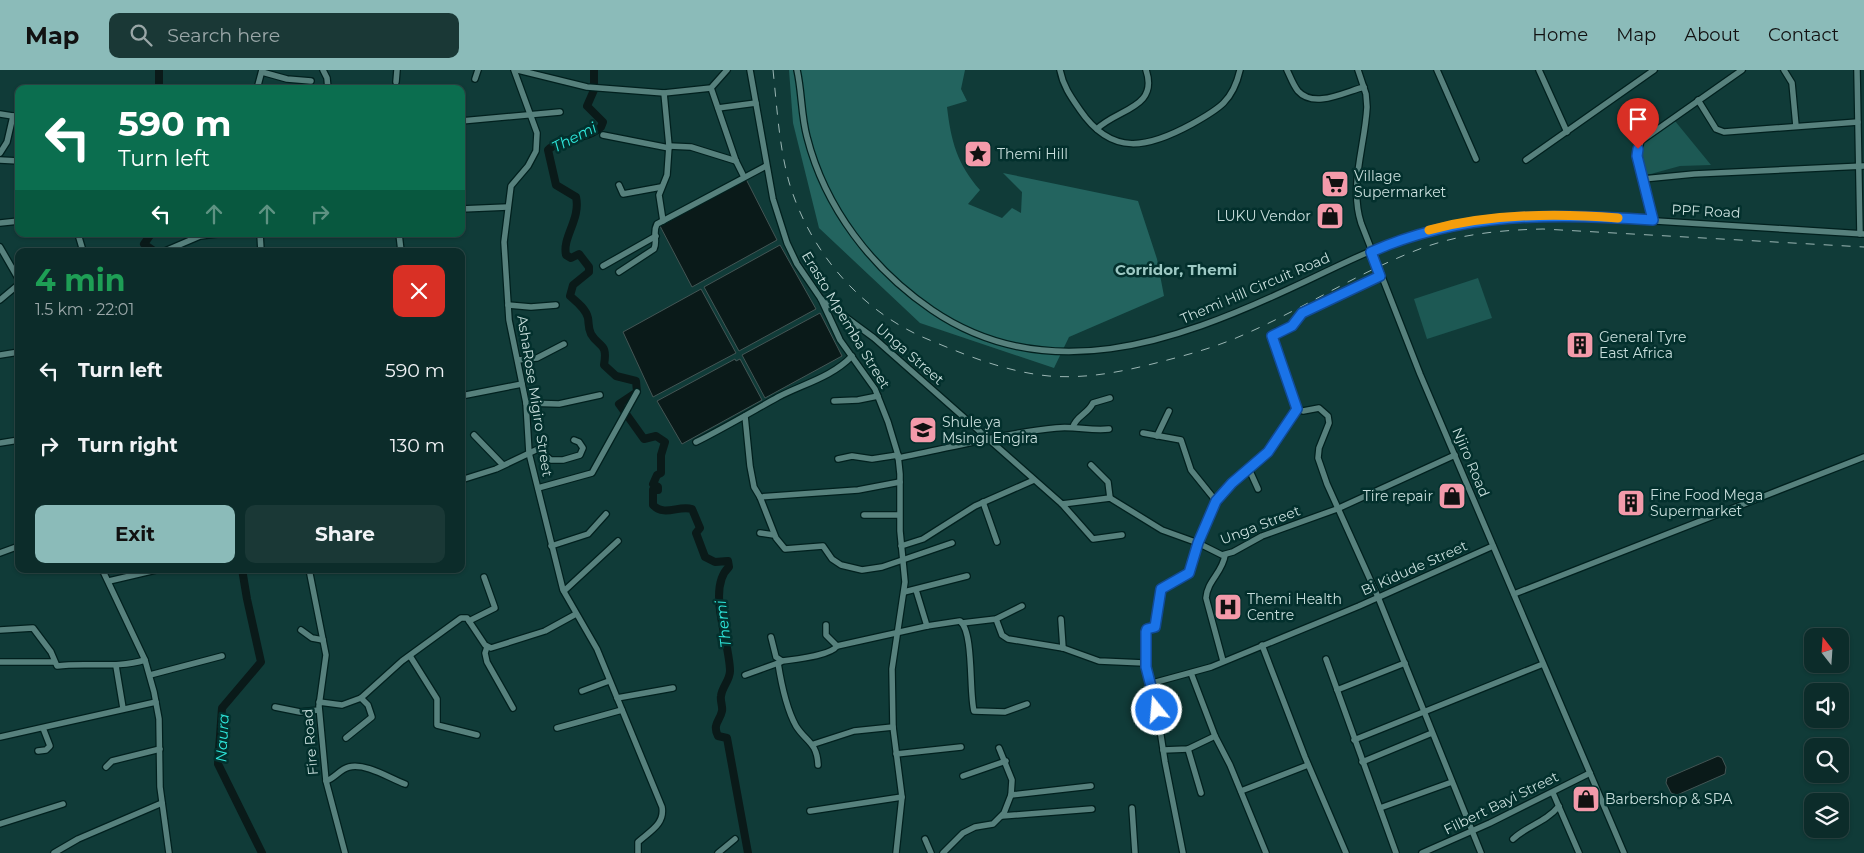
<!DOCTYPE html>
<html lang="en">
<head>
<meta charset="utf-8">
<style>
  body { margin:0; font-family:Montserrat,sans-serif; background:#1a3836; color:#f1f3f6; height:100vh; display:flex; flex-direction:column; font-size:19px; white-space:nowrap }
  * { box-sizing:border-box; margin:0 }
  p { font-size:16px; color:#9aa7a8 }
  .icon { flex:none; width:28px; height:28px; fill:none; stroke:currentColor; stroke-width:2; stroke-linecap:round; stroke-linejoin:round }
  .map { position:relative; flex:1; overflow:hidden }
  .details { position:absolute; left:15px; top:178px; width:450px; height:325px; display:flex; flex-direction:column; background:#0c2c2a; border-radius:10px; box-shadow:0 1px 4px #0004,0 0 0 1px #2c4847 }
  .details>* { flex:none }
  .top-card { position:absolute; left:15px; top:15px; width:450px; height:152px; border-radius:10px; box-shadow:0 1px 4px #0004,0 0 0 1px #2c4847; background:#0b6e4f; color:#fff; overflow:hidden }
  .needle { width:32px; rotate:343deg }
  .controls { position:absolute; left:1804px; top:558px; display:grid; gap:10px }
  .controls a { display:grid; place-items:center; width:45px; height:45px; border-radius:10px; background:#0c2c2a; box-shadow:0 1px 4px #0004,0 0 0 1px #2c4847; font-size:25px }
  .pin { position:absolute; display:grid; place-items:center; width:42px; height:42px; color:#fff; margin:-51px -21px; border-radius:50% 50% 50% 0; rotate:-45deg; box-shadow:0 0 5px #0007 }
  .pin .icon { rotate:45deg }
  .me { position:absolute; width:55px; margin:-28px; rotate:343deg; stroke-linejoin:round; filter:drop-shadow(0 0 4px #0008) }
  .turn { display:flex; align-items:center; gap:18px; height:105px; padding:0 20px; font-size:22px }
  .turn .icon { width:65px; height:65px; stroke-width:2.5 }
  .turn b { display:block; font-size:35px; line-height:42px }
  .lanes { display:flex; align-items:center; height:48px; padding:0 20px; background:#0003; justify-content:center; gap:25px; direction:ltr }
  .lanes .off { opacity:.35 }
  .round { display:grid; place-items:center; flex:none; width:52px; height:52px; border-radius:10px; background:#1a3836 }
  .summary { display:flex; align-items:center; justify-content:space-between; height:85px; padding:0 20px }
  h1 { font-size:30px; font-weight:700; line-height:38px; color:#1e9e55 }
  .action { display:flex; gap:10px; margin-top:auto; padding:10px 20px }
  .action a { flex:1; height:58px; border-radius:10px; background:#8bbbb9; color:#111; font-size:20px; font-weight:700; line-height:58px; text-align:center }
  .action a+a { background:#1a3836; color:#f1f3f6 }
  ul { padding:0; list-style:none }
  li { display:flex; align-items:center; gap:15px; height:75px; padding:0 20px }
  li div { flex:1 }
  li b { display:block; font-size:19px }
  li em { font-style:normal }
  header { display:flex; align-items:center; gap:30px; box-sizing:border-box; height:70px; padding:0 25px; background:#8bbbb9; color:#111 }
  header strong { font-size:24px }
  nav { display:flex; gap:28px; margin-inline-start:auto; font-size:18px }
  .search { width:350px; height:45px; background:#1a3836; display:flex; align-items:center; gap:12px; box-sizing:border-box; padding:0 18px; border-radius:10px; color:#9aa7a8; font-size:19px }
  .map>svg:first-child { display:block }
</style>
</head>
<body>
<header>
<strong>Map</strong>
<div class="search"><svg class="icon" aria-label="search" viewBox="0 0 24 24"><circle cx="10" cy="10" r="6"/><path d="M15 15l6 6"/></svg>Search here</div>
<nav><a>Home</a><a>Map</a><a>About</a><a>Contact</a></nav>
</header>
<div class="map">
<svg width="1864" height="783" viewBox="0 0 1864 783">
  <rect width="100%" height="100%" fill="#103b38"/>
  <g fill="#1d5954">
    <path d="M1675 51 1711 95 1680 96 1647 105C1638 64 1640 71 1675 51Z"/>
    <path d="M1478 208 1492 248 1427 269 1414 229Z"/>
  </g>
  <path fill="#23645f" d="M789 0H965L961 19 967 31 947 37C951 71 957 94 980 120L968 134 1002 148 1012 138 1021 143 1022 122 1003 103 1138 131 1157 189 1164 226 1069 267 1054 298 920 253 819 158 793 53Z"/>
  <g fill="#0a1a19" stroke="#435554">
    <path d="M746 109 777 170 692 217 660 156Z"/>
    <path d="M780 175 816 239 739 281 704 217Z"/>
    <path d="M701 219 736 283 653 327 623 262Z"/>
    <path d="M820 243 842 286 765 328 742 285Z"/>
    <path d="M735 289 736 291 740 289 762 330 682 374 657 331Z"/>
    <path d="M1718 686 1722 688 1726 697 1725 704 1677 725 1671 723 1666 713 1667 708Z"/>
  </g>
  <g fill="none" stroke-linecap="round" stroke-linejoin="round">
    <g stroke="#0a1a19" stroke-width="8">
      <path d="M594 0V20L587 36 603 52 601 57C587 71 561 66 548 80L556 115 576 127C581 149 562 167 566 185L571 188 579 184 589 197V202L573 215 570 226C577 232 586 239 588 248 589 254 588 258 591 264 599 278 608 272 604 295L616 306 636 311 637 322 619 334 644 369 656 366 665 372 661 385V403L657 405 653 414 658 417V420H653V435C665 447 678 435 692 439L700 458 696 463 705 487 715 492 728 491 729 497C706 518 730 573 730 601 730 610 722 617 721 626 720 631 723 637 722 641 720 651 712 654 718 666L727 668 748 783"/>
      <path d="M159 19V0"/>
      <path d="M151 164 144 174 154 181"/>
      <path d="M242 499 247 529 261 592 222 638 218 694 262 783"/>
    </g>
    <defs>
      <g id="minor">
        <path d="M323 0 327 8 328 19"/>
        <path d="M514 0 537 63 536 81 528 96 511 116 504 172 509 250 526 333 529 383 563 520 597 579 662 737C665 754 650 761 638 772V783"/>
        <path d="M518 0 587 17 664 23 711 18 727 0"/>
        <path d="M750 0 773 129 787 173 797 194 821 229 840 270 875 319 888 352 898 385 900 404V461L905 512 892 599 893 657 902 727 896 783"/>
        <path d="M797 0C802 22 801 45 807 67 825 138 872 199 932 240 1046 318 1175 272 1289 219 1327 202 1365 181 1404 168 1459 149 1519 146 1576 146L1864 164"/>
        <path d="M1060 0C1063 16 1071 27 1080 40 1112 87 1148 78 1192 54 1219 39 1233 31 1240 0"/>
        <path d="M1287 0C1290 6 1293 15 1298 21 1314 39 1345 22 1364 17"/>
        <path d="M1358 0 1366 24 1367 37C1365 76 1349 115 1361 153L1420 304 1624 783"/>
        <path d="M1437 0 1476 89"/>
        <path d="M1539 0 1567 62"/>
        <path d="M1784 0 1792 13 1796 56"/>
        <path d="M1857 0 1860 164"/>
        <path d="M262 2 287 9 311 11"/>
        <path d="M475 9 478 0"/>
        <path d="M396 12 397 0"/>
        <path d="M711 18 736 91 744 107"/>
        <path d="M257 19 262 0"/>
        <path d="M1698 30 1716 59 1724 62 1858 52"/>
        <path d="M718 38 756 33"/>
        <path d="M0 44 19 47"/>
        <path d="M461 51 560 42"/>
        <path d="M1097 59C1117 39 1159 38 1146 0"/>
        <path d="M603 65 669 78"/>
        <path d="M669 76 691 77 736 91"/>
        <path d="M0 83 7 72 13 46"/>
        <path d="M0 90 19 91"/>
        <path d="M1526 90 1654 0"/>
        <path d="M1643 109 1694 104 1864 96"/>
        <path d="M619 115 623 124 661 117"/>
        <path d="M461 139 508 137"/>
        <path d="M1653 150 1637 86 1641 71 1742 0"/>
        <path d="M663 151 659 125 667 105 669 76 664 23"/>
        <path d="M0 153 19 151"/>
        <path d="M78 164 83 181"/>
        <path d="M260 164 261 181"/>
        <path d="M399 164 401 181"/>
        <path d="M0 177 19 210"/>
        <path d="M165 181 200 166 217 164"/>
        <path d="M603 196 656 166"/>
        <path d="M619 202 654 179C658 171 652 163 657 154L766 96"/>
        <path d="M1380 207 1303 243 1292 256 1277 261 1272 267 1297 339 1303 341 1319 338 1328 346 1329 353 1319 378 1318 388 1327 414 1378 527 1481 783"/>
        <path d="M821 229 874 268 1062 434 1110 428 1162 460 1198 473 1222 485 1233 482 1262 466 1337 439 1455 385"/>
        <path d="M0 230 19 214"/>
        <path d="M508 235 531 237 556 235"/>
        <path d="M0 285 19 282"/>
        <path d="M518 290 537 288 564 274"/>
        <path d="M461 326 522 314"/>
        <path d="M834 331 858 330 878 326"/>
        <path d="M526 333 559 334 600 325"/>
        <path d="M745 346 750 396 754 417 760 427 776 468 785 479 823 476 832 489 841 495 862 500 882 497 952 473"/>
        <path d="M1073 357C1076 346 1088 344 1093 333L1110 328"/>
        <path d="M1143 363 1181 370 1191 400 1216 431"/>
        <path d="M474 365 503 395"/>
        <path d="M1157 366 1169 341"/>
        <path d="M696 372C724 358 751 342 778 327 803 314 832 307 852 286"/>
        <path d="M0 373 19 370"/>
        <path d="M898 388C949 378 1005 363 1056 358 1074 356 1091 361 1109 359"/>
        <path d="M838 389 852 386 872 389 898 385"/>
        <path d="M1091 395 1108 412 1110 428"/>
        <path d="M1249 399 1258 419"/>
        <path d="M461 410 496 399 538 379 551 390H563L580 385 583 378 579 372 574 370"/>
        <path d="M538 418 592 403 637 322"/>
        <path d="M760 427 858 420 900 412"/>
        <path d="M983 432 997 472"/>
        <path d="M1062 434 1093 469 1122 465"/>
        <path d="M864 445H899"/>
        <path d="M760 463 774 465"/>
        <path d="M551 476 588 464 606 444"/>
        <path d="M901 476 923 469 975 436 1034 410"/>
        <path d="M0 483 19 476"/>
        <path d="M102 499 145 590 154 622 159 649 160 717 169 783"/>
        <path d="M309 499 326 585 319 636 326 711 345 783"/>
        <path d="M109 511 160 499"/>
        <path d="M916 520 927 556"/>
        <path d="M564 521 618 471"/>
        <path d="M904 522 967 506"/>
        <path d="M1514 524 1864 387"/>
        <path d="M996 549 1002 565 1008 569 1063 578 1099 591 1144 593 1157 640 1165 692 1183 783"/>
        <path d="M1061 549 1063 578"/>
        <path d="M469 551 495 538 484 507"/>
        <path d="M962 553 996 549 1022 536"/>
        <path d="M826 555V565L837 576"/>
        <path d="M0 560 33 558 51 582 57 596C87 592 116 599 145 590"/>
        <path d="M301 560 312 568 323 570"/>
        <path d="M771 567 776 587 782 591C796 589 830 586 837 576L927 556 960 551C974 562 969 622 974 641L1005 642 1027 634"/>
        <path d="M1262 575 1305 687 1346 783"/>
        <path d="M487 577 485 583 487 592 513 638"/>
        <path d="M410 586 437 629V655L477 665"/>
        <path d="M1326 589 1396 783"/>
        <path d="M1223 591 1206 528C1207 511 1223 502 1225 485"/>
        <path d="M0 592H54"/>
        <path d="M778 593C781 612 786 638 796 656 806 672 817 672 818 695"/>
        <path d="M116 596 123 638"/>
        <path d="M1146 596 1147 560 1155 557 1161 519 1189 503 1198 473 1216 431 1232 413 1268 382 1297 339"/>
        <path d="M1191 603 1215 666 1230 695 1266 783"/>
        <path d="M150 605 222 586"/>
        <path d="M745 605 781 592"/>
        <path d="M1149 614 1211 597 1359 536 1493 476"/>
        <path d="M1337 620 1405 593"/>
        <path d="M582 621 609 611"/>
        <path d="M617 628 673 618"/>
        <path d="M319 632 342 635 361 628 402 591 461 548H467L485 575 491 578 545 561 576 544"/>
        <path d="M275 637 300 642 319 640"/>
        <path d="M557 658 622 640"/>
        <path d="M0 667 156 632"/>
        <path d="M346 668 372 647 368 635 361 628"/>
        <path d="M1354 670 1543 594"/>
        <path d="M814 674 854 661 893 657"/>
        <path d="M1188 679 1201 723"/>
        <path d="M1163 680 1188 679 1215 666"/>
        <path d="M38 681 46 680 50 676 43 658"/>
        <path d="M896 684 961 677"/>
        <path d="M1362 692 1432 663"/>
        <path d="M106 697 112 691 160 679"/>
        <path d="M963 706 1006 691"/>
        <path d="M326 711C335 708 340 699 349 697 366 693 389 708 405 714"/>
        <path d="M1241 721 1308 695"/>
        <path d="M1553 723 1579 783"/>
        <path d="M1011 725 1091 716"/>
        <path d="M1132 738 1135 783"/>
        <path d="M1380 738 1452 712"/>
        <path d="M810 741 902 727"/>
        <path d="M1002 746 1092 739"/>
        <path d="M0 754 63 734"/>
        <path d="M925 769 931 783"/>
        <path d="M1513 769C1528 755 1545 753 1559 736"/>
        <path d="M54 783 78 769 162 733"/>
        <path d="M718 783 735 769"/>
        <path d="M943 783 963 763 975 757 993 754 1004 743 1011 725 1012 710 999 678"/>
        <path d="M1422 783 1490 753 1590 703"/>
      </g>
    </defs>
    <use href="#minor" stroke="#01201e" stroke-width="8"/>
    <use href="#minor" stroke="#57817d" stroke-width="5.5"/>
    <path stroke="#9bb6b4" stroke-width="1" stroke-dasharray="9 9" stroke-linecap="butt" d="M773 0C777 37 779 76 789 112 810 183 863 244 932 271 970 287 1008 302 1049 306 1086 309 1121 302 1156 293 1183 286 1210 279 1236 268 1298 242 1355 204 1417 180 1458 164 1500 160 1543 159L1864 177"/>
  </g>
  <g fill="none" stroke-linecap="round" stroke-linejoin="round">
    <defs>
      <path id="route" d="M1157 640 1146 597V562L1147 559 1155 557 1161 519 1189 503 1198 473 1216 431 1232 413 1268 382 1297 339 1272 266 1292 256 1302 243 1380 206 1371 182C1460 142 1557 143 1653 150L1637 86 1638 79"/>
    </defs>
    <use href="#route" stroke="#114b97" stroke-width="12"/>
    <use href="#route" stroke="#1a73e8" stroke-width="9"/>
    <path stroke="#f59e0b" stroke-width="9" d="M1429 160C1488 144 1557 143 1618 148"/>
  </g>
  <defs>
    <symbol id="sight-square" viewBox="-11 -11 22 22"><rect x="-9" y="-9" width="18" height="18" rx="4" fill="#f39aaa" stroke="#03302d"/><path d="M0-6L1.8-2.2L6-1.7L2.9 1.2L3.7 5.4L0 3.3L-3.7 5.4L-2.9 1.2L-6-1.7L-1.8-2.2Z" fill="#111"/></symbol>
    <symbol id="supermarket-square" viewBox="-11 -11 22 22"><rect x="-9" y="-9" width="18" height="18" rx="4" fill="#f39aaa" stroke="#03302d"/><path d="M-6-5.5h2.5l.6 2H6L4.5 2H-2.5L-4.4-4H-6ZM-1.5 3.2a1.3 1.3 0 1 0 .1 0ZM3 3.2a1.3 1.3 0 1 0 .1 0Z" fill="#111"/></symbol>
    <symbol id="shop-square" viewBox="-11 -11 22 22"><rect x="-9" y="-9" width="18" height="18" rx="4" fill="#f39aaa" stroke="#03302d"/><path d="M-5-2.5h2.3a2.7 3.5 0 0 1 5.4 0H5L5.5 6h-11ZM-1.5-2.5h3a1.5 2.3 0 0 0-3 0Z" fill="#111"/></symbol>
    <symbol id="building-square" viewBox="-11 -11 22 22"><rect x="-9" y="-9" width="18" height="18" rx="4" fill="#f39aaa" stroke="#03302d"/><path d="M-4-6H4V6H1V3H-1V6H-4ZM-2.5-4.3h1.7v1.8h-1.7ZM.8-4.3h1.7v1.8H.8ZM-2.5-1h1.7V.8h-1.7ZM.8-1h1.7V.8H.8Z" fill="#111"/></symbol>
    <symbol id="school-square" viewBox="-11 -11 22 22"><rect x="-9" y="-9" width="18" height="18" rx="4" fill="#f39aaa" stroke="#03302d"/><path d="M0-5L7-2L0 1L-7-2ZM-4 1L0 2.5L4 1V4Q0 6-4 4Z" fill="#111"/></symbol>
    <symbol id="hospital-square" viewBox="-11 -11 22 22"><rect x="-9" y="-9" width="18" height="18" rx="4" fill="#f39aaa" stroke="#03302d"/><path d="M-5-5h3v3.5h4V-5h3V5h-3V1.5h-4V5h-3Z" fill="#111"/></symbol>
  </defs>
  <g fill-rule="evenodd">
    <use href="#sight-square" x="962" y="68" width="32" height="32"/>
    <use href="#supermarket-square" x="1319" y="98" width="32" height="32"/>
    <use href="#shop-square" x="1314" y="130" width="32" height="32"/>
    <use href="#building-square" x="1564" y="259" width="32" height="32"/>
    <use href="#school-square" x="907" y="344" width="32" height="32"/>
    <use href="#shop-square" x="1436" y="410" width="32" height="32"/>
    <use href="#building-square" x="1615" y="417" width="32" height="32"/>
    <use href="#hospital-square" x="1212" y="521" width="32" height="32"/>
    <use href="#shop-square" x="1570" y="713" width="32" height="32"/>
  </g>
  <g text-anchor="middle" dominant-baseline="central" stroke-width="5" stroke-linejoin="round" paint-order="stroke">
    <g font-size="14" fill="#c8dedc" stroke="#03302d" text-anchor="start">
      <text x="997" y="84">Themi Hill</text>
      <text x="1354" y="106">Village<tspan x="1354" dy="16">Supermarket</tspan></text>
      <text x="1311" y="146" text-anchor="end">LUKU Vendor</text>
      <text x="1599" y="267">General Tyre<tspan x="1599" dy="16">East Africa</tspan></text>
      <text x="942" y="352">Shule ya<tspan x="942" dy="16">Msingi Engira</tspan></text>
      <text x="1650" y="425">Fine Food Mega<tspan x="1650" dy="16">Supermarket</tspan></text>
      <text x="1433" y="426" text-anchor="end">Tire repair</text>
      <text x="1247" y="529">Themi Health<tspan x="1247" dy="16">Centre</tspan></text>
      <text x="1605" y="729">Barbershop &amp; SPA</text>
    </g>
    <g font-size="14" fill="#c8dedc" stroke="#03302d">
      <text transform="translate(1706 141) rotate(3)">PPF Road</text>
      <text transform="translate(1255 218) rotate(-23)">Themi Hill Circuit Road</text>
      <text transform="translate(846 250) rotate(59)">Erasto Mpemba Street</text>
      <text transform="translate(910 284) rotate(41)">Unga Street</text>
      <text transform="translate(535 326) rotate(81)">AshaRose Migiro Street</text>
      <text transform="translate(1471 392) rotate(67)">Njiro Road</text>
      <text transform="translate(1260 455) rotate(-21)">Unga Street</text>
      <text transform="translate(1414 498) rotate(-24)">Bi Kidude Street</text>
      <text transform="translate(310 672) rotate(-95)">Fire Road</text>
      <text transform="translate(1501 733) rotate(-26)">Filbert Bayi Street</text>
    </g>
    <g font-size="15" font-style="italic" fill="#2ee8dc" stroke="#03302d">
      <text transform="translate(574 67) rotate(-27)">Themi</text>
      <text transform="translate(723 554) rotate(-97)">Themi</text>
      <text transform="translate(222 668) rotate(-87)">Naura</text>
    </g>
    <g font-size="15" font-weight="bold" fill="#9dc9c4" stroke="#03302d">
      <text x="1176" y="199">Corridor, Themi</text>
    </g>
  </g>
</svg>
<div class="controls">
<a><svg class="needle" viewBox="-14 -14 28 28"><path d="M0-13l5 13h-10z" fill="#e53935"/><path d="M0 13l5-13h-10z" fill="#9aa7a8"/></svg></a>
<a><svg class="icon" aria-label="sound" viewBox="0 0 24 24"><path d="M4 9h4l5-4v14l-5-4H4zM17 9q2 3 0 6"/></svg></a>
<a><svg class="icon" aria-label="search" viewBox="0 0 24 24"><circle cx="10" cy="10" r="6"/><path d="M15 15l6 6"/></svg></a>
<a><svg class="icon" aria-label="layers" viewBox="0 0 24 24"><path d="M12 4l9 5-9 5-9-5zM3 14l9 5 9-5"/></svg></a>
</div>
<div class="pin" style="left:1638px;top:79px;background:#d93025"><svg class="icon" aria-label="arrive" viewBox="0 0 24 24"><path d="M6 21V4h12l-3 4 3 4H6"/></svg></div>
<svg class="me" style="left:1157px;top:640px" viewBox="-20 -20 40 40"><circle r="17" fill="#1a73e8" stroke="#fff" stroke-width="3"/><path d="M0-11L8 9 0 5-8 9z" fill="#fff"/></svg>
<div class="top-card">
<div class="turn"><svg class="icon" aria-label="left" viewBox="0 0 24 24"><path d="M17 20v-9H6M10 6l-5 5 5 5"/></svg><div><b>590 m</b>Turn left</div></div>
<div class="lanes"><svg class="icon" aria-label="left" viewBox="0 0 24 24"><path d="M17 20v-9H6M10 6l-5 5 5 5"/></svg><svg class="icon off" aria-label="ahead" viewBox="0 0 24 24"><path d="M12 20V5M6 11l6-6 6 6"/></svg><svg class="icon off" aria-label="ahead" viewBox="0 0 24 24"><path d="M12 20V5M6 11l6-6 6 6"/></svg><svg class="icon off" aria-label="right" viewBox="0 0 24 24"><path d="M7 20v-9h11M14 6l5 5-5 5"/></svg></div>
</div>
<section class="details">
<div class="summary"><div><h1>4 min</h1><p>1.5 km · 22:01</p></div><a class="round" style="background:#d93025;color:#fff"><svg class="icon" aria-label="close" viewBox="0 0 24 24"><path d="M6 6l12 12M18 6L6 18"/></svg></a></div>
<ul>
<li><svg class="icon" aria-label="left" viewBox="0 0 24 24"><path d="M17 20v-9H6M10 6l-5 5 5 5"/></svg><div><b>Turn left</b></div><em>590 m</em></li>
<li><svg class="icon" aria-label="right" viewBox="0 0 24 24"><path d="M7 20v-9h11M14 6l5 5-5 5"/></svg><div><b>Turn right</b></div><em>130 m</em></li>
</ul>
<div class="action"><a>Exit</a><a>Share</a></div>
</section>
</div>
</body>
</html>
